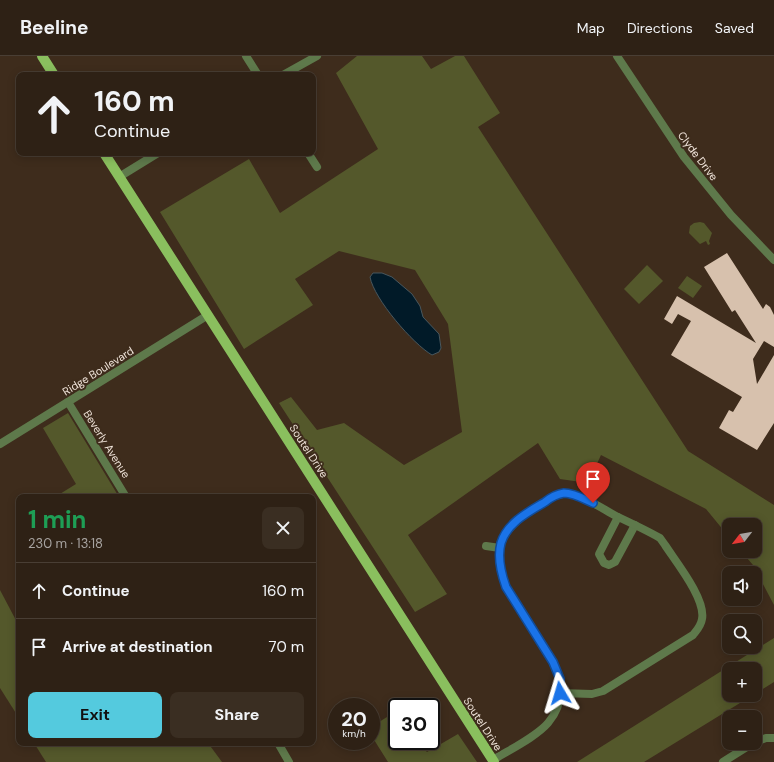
<!DOCTYPE html>
<html lang="en">
<head>
<meta charset="utf-8">
<style>
  body { margin:0; font-family:"DM Sans",sans-serif; background:#3a2e22; color:#f1f3f6; height:100vh; display:flex; flex-direction:column; font-size:15px; white-space:nowrap }
  * { box-sizing:border-box; margin:0 }
  p { font-size:13px; color:#a7a3a0 }
  .icon { flex:none; width:22px; height:22px; fill:none; stroke:currentColor; stroke-width:2; stroke-linecap:round; stroke-linejoin:round }
  .map { position:relative; flex:1; overflow:hidden }
  .sheet { position:absolute; left:16px; top:438px; width:300px; height:252px; display:flex; flex-direction:column; background:#2e2115; border-radius:8px; box-shadow:0 2px 10px #0003,0 0 0 1px #493e34 }
  .sheet>* { flex:none }
  .hud { position:absolute; left:16px; top:16px; width:300px; height:84px; border-radius:8px; box-shadow:0 2px 10px #0003,0 0 0 1px #493e34; background:#2e2115; color:#f1f3f6; overflow:hidden }
  .needle { width:26px; rotate:239deg }
  .tools { position:absolute; left:722px; top:462px; display:grid; gap:8px }
  .tools a { display:grid; place-items:center; width:40px; height:40px; border-radius:8px; background:#2e2115; box-shadow:0 2px 10px #0003,0 0 0 1px #493e34; font-size:20px }
  .speed { position:absolute; left:328px; top:642px; display:flex; gap:8px; font-size:20px; font-weight:700; text-align:center }
  .speed>* { display:grid; place-content:center; width:52px; height:52px; border-radius:50%; background:#2e2115; box-shadow:0 2px 10px #0003,0 0 0 1px #493e34; line-height:1 }
  .speed small { font-size:10px; font-weight:400 }
  .speed .limit { border:2px solid #111; border-radius:6px; background:#fff; color:#111 }
  .pin { position:absolute; display:grid; place-items:center; width:34px; height:34px; color:#fff; margin:-41px -17px; border-radius:50% 50% 50% 0; rotate:-45deg; box-shadow:0 0 4px #0007 }
  .pin .icon { rotate:45deg }
  .me { position:absolute; width:44px; margin:-22px; rotate:353deg; stroke-linejoin:round; filter:drop-shadow(0 0 3px #0008) }
  .turn { display:flex; align-items:center; gap:14px; height:84px; padding:0 12px; font-size:18px }
  .turn .icon { width:52px; height:52px; stroke-width:2.5 }
  .turn b { display:block; font-size:28px; line-height:34px }
  .round { display:grid; place-items:center; flex:none; width:42px; height:42px; border-radius:8px; background:#3a2e22 }
  .headline { display:flex; align-items:center; justify-content:space-between; height:68px; padding:0 12px }
  h1 { font-size:24px; font-weight:700; line-height:30px; color:#1e9e55 }
  .primary-button { display:flex; gap:8px; margin-top:auto; padding:8px 12px }
  .primary-button a { flex:1; height:46px; border-radius:8px; background:#54cade; color:#111; font-size:16px; font-weight:700; line-height:46px; text-align:center }
  .primary-button a+a { background:#3a2e22; color:#f1f3f6 }
  ul { padding:0; list-style:none }
  li { display:flex; align-items:center; gap:12px; height:56px; padding:0 12px; border-top:1px solid #493e34 }
  li div { flex:1 }
  li b { display:block; font-size:15px }
  li em { font-style:normal }
  header { display:flex; align-items:center; gap:24px; box-sizing:border-box; height:56px; padding:0 20px; background:#2e2115; border-bottom:1px solid #493e34 }
  header strong { font-size:19px }
  nav { display:flex; gap:22px; margin-inline-start:auto; font-size:14px }
  .map>svg:first-child { display:block }
</style>
</head>
<body>
<header>
<strong>Beeline</strong>
<nav><a>Map</a><a>Directions</a><a>Saved</a></nav>
</header>
<div class="map">
<svg width="774" height="706" viewBox="0 0 774 706">
  <rect width="100%" height="100%" fill="#3e2c1c"/>
  <g fill="#54582b">
    <path d="M357 0H422L431 13 455 0H464L500 57 478 71 688 395 774 449V549L753 509 741 495H755V469H729V481L706 453 601 399 588 427 560 423 538 387 408 479 447 538 415 556 279 347 291 341 317 374 344 367 404 409 462 376 448 268 415 214 339 195 295 223 313 249 244 293 160 156 249 103 280 157 378 93 336 17Z"/>
    <path d="M700 166 704 167 712 177 709 185 710 188 708 189 706 185 700 188 689 177 690 170 694 167Z"/>
    <path d="M647 209 663 225 639 248 624 233Z"/>
    <path d="M687 220 702 230 693 242 678 232Z"/>
    <path d="M68 357 119 441H55L76 428 43 372Z"/>
    <path d="M0 534 19 570V662L0 632Z"/>
    <path d="M774 582V626L755 638V613H729V639H753L644 706H577Z"/>
    <path d="M395 656 397 659V685H416L427 696 458 678 477 706H388L371 679V671Z"/>
    <path d="M34 687H208L222 706H46Z"/>
  </g>
  <path fill="#011a28" stroke="#49575d" d="M373 217H382L392 221 412 238 420 250 423 261 439 278 441 292 439 296 432 299C413 288 374 243 370 221Z"/>
  <path fill="#d7c1ad" d="M727 197 763 253 766 248 770 251 774 259V291L764 285 753 303 757 328 774 299V367L757 394 719 372 729 354 733 356 742 341 671 299 691 265 678 258 672 268 664 263 677 240 756 287 735 254 732 256 704 211Z"/>
  <g fill="none" stroke-linecap="round" stroke-linejoin="round">
    <g stroke="#5e794b" stroke-width="8">
      <path d="M246 0 258 19"/>
      <path d="M283 19 317 0"/>
      <path d="M308 97 317 111"/>
      <path d="M119 121 158 97"/>
      <path d="M68 346 126 441"/>
      <path d="M0 388 208 259"/>
      <path d="M618 461 599 498 604 507 609 509 615 506 635 469"/>
      <path d="M486 490 500 492"/>
      <path d="M755 686 766 682H774"/>
      <path d="M278 687 289 706"/>
      <path d="M493 704C509 694 536 681 548 667 575 635 552 603 534 575 525 561 516 546 506 531 490 490 503 471 539 449 549 443 558 436 570 438 584 440 603 453 616 460 631 467 646 474 660 482L665 489C676 506 706 543 702 563 701 570 697 574 693 579L603 635 592 638 560 637"/>
      <path d="M723 706 753 687"/>
    </g>
    <path stroke="#5e794b" stroke-width="8" d="M617 0 684 101 731 159 774 204"/>
    <g stroke="#8abf5e" stroke-width="10">
      <path d="M42 0 54 19"/>
      <path d="M104 97 494 706"/>
    </g>
  </g>
  <g fill="none" stroke-linecap="round" stroke-linejoin="round">
    <defs>
      <path id="route" d="M560 637V623L553 606 506 531C501 517 497 502 501 487 507 467 528 456 545 446 550 442 557 438 564 437 574 437 584 443 593 447"/>
    </defs>
    <use href="#route" stroke="#114b97" stroke-width="10"/>
    <use href="#route" stroke="#1a73e8" stroke-width="7"/>
  </g>
  <g text-anchor="middle" dominant-baseline="central" stroke-width="4" stroke-linejoin="round" paint-order="stroke">
    <g font-size="11" fill="#f0e4da" stroke="#3e2c1c">
      <text transform="translate(698 100) rotate(53)">Clyde Drive</text>
      <text transform="translate(98 315) rotate(-32)">Ridge Boulevard</text>
      <text transform="translate(107 388) rotate(58)">Beverly Avenue</text>
      <text transform="translate(309 395) rotate(57)">Soutel Drive</text>
      <text transform="translate(483 668) rotate(57)">Soutel Drive</text>
    </g>
  </g>
</svg>
<div class="tools">
<a><svg class="needle" viewBox="-14 -14 28 28"><path d="M0-13l5 13h-10z" fill="#e53935"/><path d="M0 13l5-13h-10z" fill="#a7a3a0"/></svg></a>
<a><svg class="icon" aria-label="sound" viewBox="0 0 24 24"><path d="M4 9h4l5-4v14l-5-4H4zM17 9q2 3 0 6"/></svg></a>
<a><svg class="icon" aria-label="search" viewBox="0 0 24 24"><circle cx="10" cy="10" r="6"/><path d="M15 15l6 6"/></svg></a>
<a>+</a>
<a>−</a>
</div>
<div class="speed"><div>20<small>km/h</small></div><div class="limit">30</div></div>
<div class="pin" style="left:593px;top:447px;background:#d93025"><svg class="icon" aria-label="arrive" viewBox="0 0 24 24"><path d="M6 21V4h12l-3 4 3 4H6"/></svg></div>
<svg class="me" style="left:560px;top:637px" viewBox="-20 -20 40 40"><path d="M0-17L14 15 0 8-14 15z" fill="#1a73e8" stroke="#fff" stroke-width="4"/></svg>
<div class="hud">
<div class="turn"><svg class="icon" aria-label="ahead" viewBox="0 0 24 24"><path d="M12 20V5M6 11l6-6 6 6"/></svg><div><b>160 m</b>Continue</div></div>
</div>
<section class="sheet">
<div class="headline"><div><h1>1 min</h1><p>230 m · 13:18</p></div><a class="round"><svg class="icon" aria-label="close" viewBox="0 0 24 24"><path d="M6 6l12 12M18 6L6 18"/></svg></a></div>
<ul>
<li><svg class="icon" aria-label="ahead" viewBox="0 0 24 24"><path d="M12 20V5M6 11l6-6 6 6"/></svg><div><b>Continue</b></div><em>160 m</em></li>
<li><svg class="icon" aria-label="arrive" viewBox="0 0 24 24"><path d="M6 21V4h12l-3 4 3 4H6"/></svg><div><b>Arrive at destination</b></div><em>70 m</em></li>
</ul>
<div class="primary-button"><a>Exit</a><a>Share</a></div>
</section>
</div>
</body>
</html>
